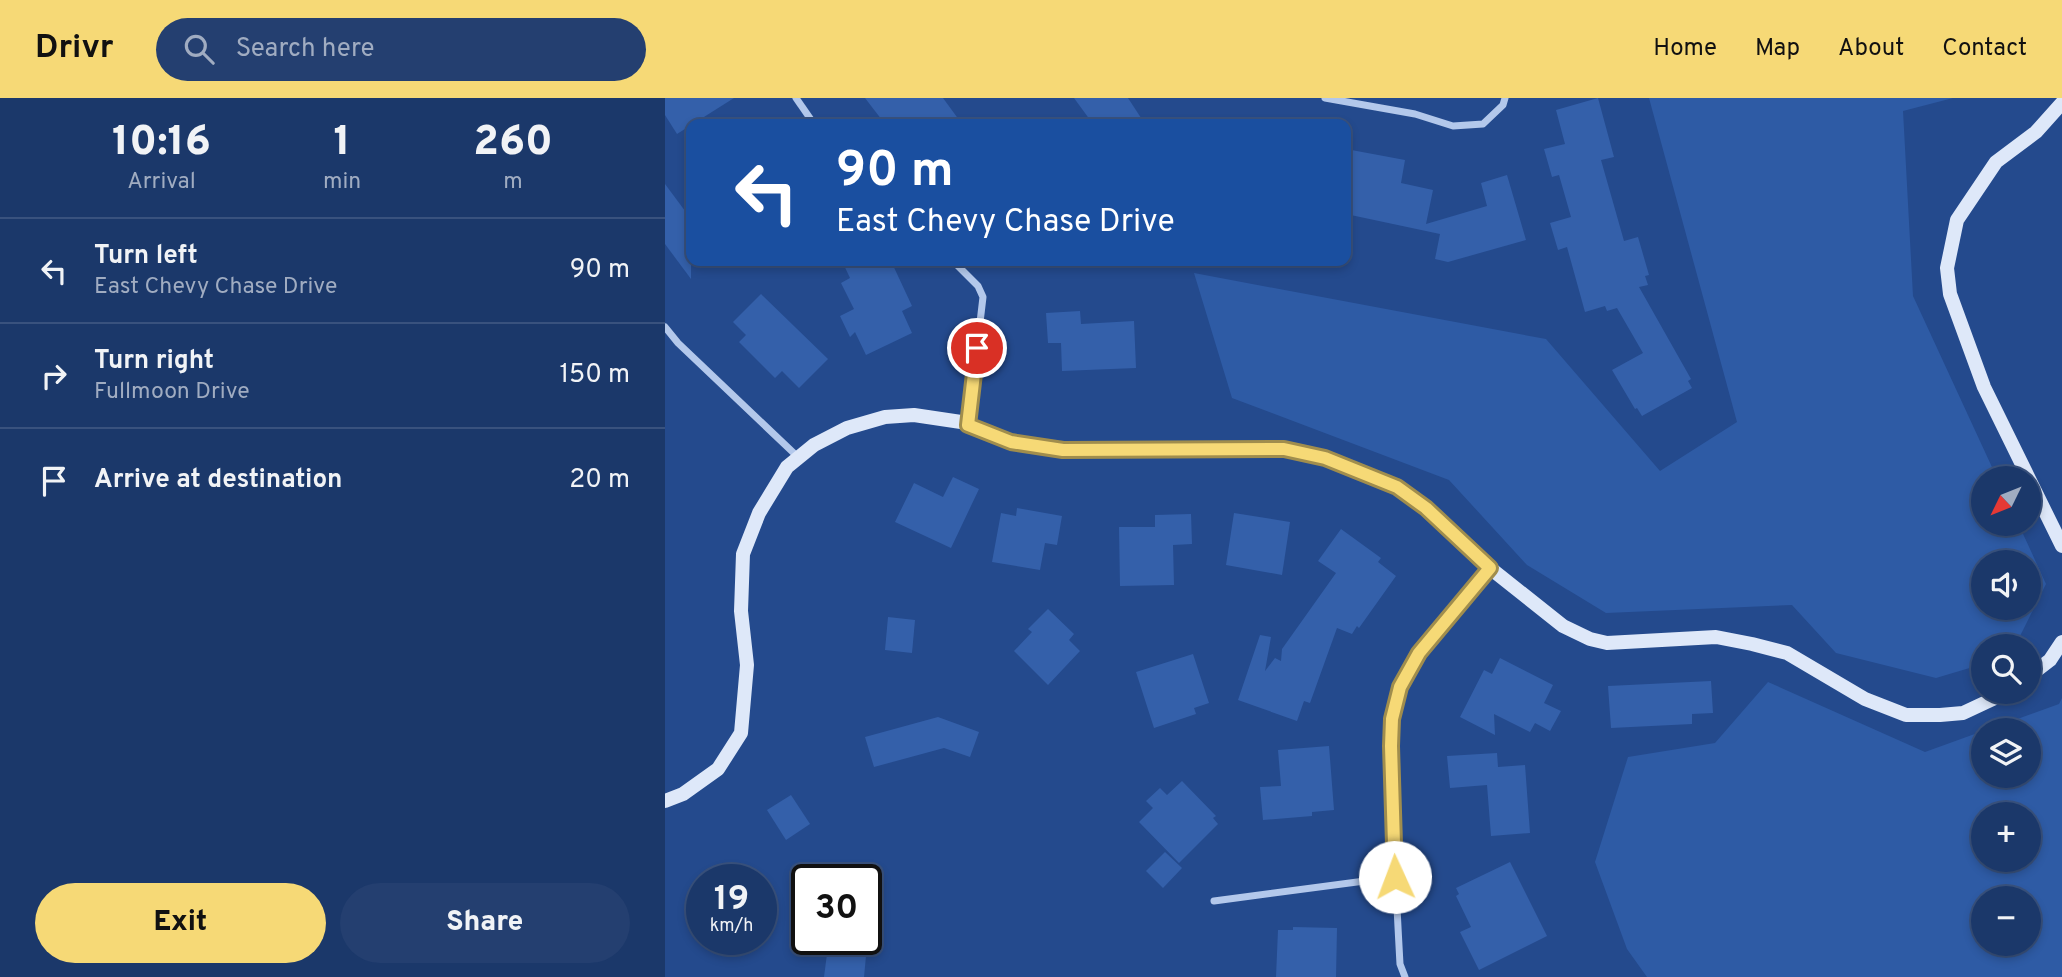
<!DOCTYPE html>
<html lang="en">
<head>
<meta charset="utf-8">
<style>
  body { margin:0; font-family:Overpass,sans-serif; background:#243f70; color:#f1f3f6; height:100vh; display:flex; flex-direction:column; font-size:26px; white-space:nowrap }
  * { box-sizing:border-box; margin:0 }
  p { font-size:23px; color:#a0acc1 }
  .icon { flex:none; width:38px; height:38px; fill:none; stroke:currentColor; stroke-width:2; stroke-linecap:round; stroke-linejoin:round }
  .map { position:relative; flex:1; overflow:hidden }
  .sheet { display:flex; flex-direction:column; background:#1b386a; width:665px }
  .sheet>* { flex:none }
  .hud { position:absolute; left:21px; top:21px; width:665px; height:147px; border-radius:14px; box-shadow:0 4px 10px #0003,0 0 0 2px #39527e; background:#1a4fa0; color:#fff; overflow:hidden }
  .needle { width:46px; rotate:227deg }
  .controls { position:absolute; left:1306px; top:368px; display:grid; gap:14px }
  .controls a { display:grid; place-items:center; width:70px; height:70px; border-radius:50%; background:#1b386a; box-shadow:0 4px 10px #0003,0 0 0 2px #39527e; font-size:35px }
  .speed { position:absolute; left:21px; top:766px; display:flex; gap:14px; font-size:35px; font-weight:700; text-align:center }
  .speed>* { display:grid; place-content:center; width:91px; height:91px; border-radius:50%; background:#1b386a; box-shadow:0 4px 10px #0003,0 0 0 2px #39527e; line-height:1 }
  .speed small { font-size:18px; font-weight:400 }
  .speed .limit { border:4px solid #111; border-radius:10px; background:#fff; color:#111 }
  .pin { position:absolute; display:grid; place-items:center; width:60px; height:60px; color:#fff; margin:-30px; border:4px solid #fff; border-radius:50%; box-shadow:0 2px 7px #0007 }
  .me { position:absolute; width:77px; margin:-38px; rotate:358deg; stroke-linejoin:round; filter:drop-shadow(0 0 5px #0008) }
  .turn { display:flex; align-items:center; gap:24px; height:147px; padding:0 35px; font-size:32px }
  .turn .icon { width:91px; height:91px; stroke-width:2.5 }
  .turn b { display:block; font-size:49px; line-height:60px }
  .eta { display:flex; justify-content:space-evenly; align-items:center; height:119px; text-align:center }
  .eta b { font-size:42px; font-weight:800; line-height:49px }
  .cta { display:flex; gap:14px; margin-top:auto; padding:14px 35px }
  .cta a { flex:1; height:80px; border-radius:42px; background:#f6d976; color:#111; font-size:28px; font-weight:800; line-height:80px; text-align:center }
  .cta a+a { background:#243f70; color:#f1f3f6 }
  ul { padding:0; list-style:none }
  li { display:flex; align-items:center; gap:21px; height:105px; padding:0 35px; border-top:2px solid #39527e }
  li div { flex:1 }
  li b { display:block; font-size:26px }
  li em { font-style:normal }
  header { display:flex; align-items:center; gap:42px; box-sizing:border-box; height:98px; padding:0 35px; background:#f6d976; color:#111 }
  header strong { font-size:33px }
  nav { display:flex; gap:38px; margin-inline-start:auto; font-size:24px }
  .search { width:490px; height:63px; background:#243f70; display:flex; align-items:center; gap:18px; box-sizing:border-box; padding:0 24px; border-radius:38px; color:#a0acc1; font-size:26px }
  main { display:flex; flex:1; min-height:0 }
  .map>svg:first-child { display:block }
</style>
</head>
<body>
<header>
<strong>Drivr</strong>
<div class="search"><svg class="icon" aria-label="search" viewBox="0 0 24 24"><circle cx="10" cy="10" r="6"/><path d="M15 15l6 6"/></svg>Search here</div>
<nav><a>Home</a><a>Map</a><a>About</a><a>Contact</a></nav>
</header>
<main>
<section class="sheet">
<div class="eta">
<div><b>10:16</b><p>Arrival</p></div>
<div><b>1</b><p>min</p></div>
<div><b>260</b><p>m</p></div>
</div>
<ul>
<li><svg class="icon" aria-label="left" viewBox="0 0 24 24"><path d="M17 20v-9H6M10 6l-5 5 5 5"/></svg><div><b>Turn left</b><p>East Chevy Chase Drive</p></div><em>90 m</em></li>
<li><svg class="icon" aria-label="right" viewBox="0 0 24 24"><path d="M7 20v-9h11M14 6l5 5-5 5"/></svg><div><b>Turn right</b><p>Fullmoon Drive</p></div><em>150 m</em></li>
<li><svg class="icon" aria-label="arrive" viewBox="0 0 24 24"><path d="M6 21V4h12l-3 4 3 4H6"/></svg><div><b>Arrive at destination</b></div><em>20 m</em></li>
</ul>
<div class="cta"><a>Exit</a><a>Share</a></div>
</section>
<div class="map">
<svg width="1397" height="879" viewBox="0 0 1397 879">
  <rect width="100%" height="100%" fill="#244a8d"/>
  <g fill="#2e5ba5" fill-rule="evenodd">
    <path d="M984 0H1288L1238 13 1248 198 1332 380H1318V425H1353L1381 486 1350 548H1318V566L1271 580 1171 555 1127 507 941 515 862 467 784 382 567 300 529 175 881 241 995 373 1072 324ZM1318 464H1363V509H1318Z"/>
    <path d="M1103 584 1260 654 1318 633V677H1363V632H1322L1394 606 1397 600V879H982L962 851 930 764 963 659 1050 645ZM1318 716H1363V761H1318ZM1318 800H1363V845H1318Z"/>
  </g>
  <g fill="#3460aa">
    <path d="M0 0H69L12 36 0 17Z"/>
    <path d="M200 0H278L297 26H220Z"/>
    <path d="M409 0H463L480 26H428Z"/>
    <path d="M933 0 949 59 936 62 959 143 973 139 984 177 980 178 983 187 974 189 1026 281 1023 283 1027 290 977 318 972 310 970 311 947 272 978 255 952 210 942 213 940 208 920 214 902 149 893 152 885 125 906 119 894 77 887 79 879 51 900 46 891 12Z"/>
    <path d="M681 51 740 62 736 85 768 92 761 126 822 108 816 85 842 77 861 142 783 164 770 161 775 136 681 116Z"/>
    <path d="M0 86 26 121V181L0 146Z"/>
    <path d="M177 163H226L247 208 237 213 247 235 201 257 190 234 185 239 175 218 189 211 176 185 185 180Z"/>
    <path d="M96 196 163 261 134 290 117 273 110 280 74 244 81 237 68 224Z"/>
    <path d="M415 213 416 226 469 223 471 270 397 273 396 245H383L381 215Z"/>
    <path d="M288 379 314 391 286 450 230 424 249 385 278 399Z"/>
    <path d="M352 410 397 418 392 447 380 445 375 472 327 464 336 415 351 418Z"/>
    <path d="M569 415 625 424 617 477 561 467Z"/>
    <path d="M526 416 527 446 508 447 509 487 455 488 454 429H490V417Z"/>
    <path d="M676 431 716 460 713 464 731 478 694 530 692 528 687 536 672 530 645 605 639 603 632 623 573 602 595 537 606 539 600 573 610 560 616 563 617 551 671 475 653 463Z"/>
    <path d="M383 511 409 536 404 542 415 553 383 587 349 553 367 534 363 531Z"/>
    <path d="M223 519 250 522 247 555 220 552Z"/>
    <path d="M528 556 544 605 529 610 531 616 489 630 471 574Z"/>
    <path d="M835 560 888 587 879 605 896 613 885 633 870 625 865 634 829 616 830 637 795 619 819 572 827 576Z"/>
    <path d="M1046 583 1048 615 1027 616V626L946 630 943 588Z"/>
    <path d="M273 619 314 634 305 659 279 650 209 669 200 639Z"/>
    <path d="M664 648 669 712 647 714V718L598 722 595 689 616 688 613 652Z"/>
    <path d="M832 655 833 669 860 667 865 735 826 738 822 687 785 690 782 658Z"/>
    <path d="M517 683 551 718 548 720 553 726 514 765 474 724 488 710 481 703 495 690 502 697Z"/>
    <path d="M126 697 145 726 121 742 102 712Z"/>
    <path d="M500 754 517 770 498 790 481 773Z"/>
    <path d="M845 764 882 838 814 872 795 834 806 829 791 798 794 796 791 790Z"/>
    <path d="M628 829 672 830 671 879H611L613 832H628Z"/>
    <path d="M162 856 201 858 199 879H159Z"/>
  </g>
  <g fill="none" stroke-linecap="round" stroke-linejoin="round">
    <g stroke="#b3c8eb" stroke-width="7">
      <path d="M131 0 149 26"/>
      <path d="M660 0 750 16 788 28 818 26 838 7 840 0"/>
      <path d="M288 163 313 188 318 199 303 326"/>
      <path d="M0 229 13 245 134 360"/>
      <path d="M549 803 730 779"/>
      <path d="M740 879 735 866C732 812 729 759 728 705 726 668 720 625 735 589 751 550 797 502 825 470"/>
    </g>
    <g stroke="#dee8f9" stroke-width="14">
      <path d="M1397 5 1371 34 1331 64 1292 122 1282 170 1285 196 1319 289 1397 448"/>
      <path d="M1363 579 1385 562 1397 544"/>
      <path d="M0 703 18 696 53 671 76 635 82 567 76 513 78 456 94 415 122 369 149 347 182 330 220 319 249 317 296 324 346 344 398 352 619 351 660 360 732 389 761 409 825 470 898 528 925 541 942 545 1051 539 1087 546 1122 555 1200 601 1241 617H1275L1298 615 1345 593"/>
    </g>
  </g>
  <g fill="none" stroke-linecap="round" stroke-linejoin="round">
    <defs>
      <path id="route" d="M312 250 303 327 346 344 398 352 619 351 660 360 732 389 761 410 825 470 754 555 735 589 727 621 726 648 730 779"/>
    </defs>
    <use href="#route" stroke="#a08d4d" stroke-width="18"/>
    <use href="#route" stroke="#f6d976" stroke-width="12"/>
  </g>
</svg>
<div class="controls">
<a><svg class="needle" viewBox="-14 -14 28 28"><path d="M0-13l5 13h-10z" fill="#e53935"/><path d="M0 13l5-13h-10z" fill="#a0acc1"/></svg></a>
<a><svg class="icon" aria-label="sound" viewBox="0 0 24 24"><path d="M4 9h4l5-4v14l-5-4H4zM17 9q2 3 0 6"/></svg></a>
<a><svg class="icon" aria-label="search" viewBox="0 0 24 24"><circle cx="10" cy="10" r="6"/><path d="M15 15l6 6"/></svg></a>
<a><svg class="icon" aria-label="layers" viewBox="0 0 24 24"><path d="M12 4l9 5-9 5-9-5zM3 14l9 5 9-5"/></svg></a>
<a>+</a>
<a>−</a>
</div>
<div class="speed"><div>19<small>km/h</small></div><div class="limit">30</div></div>
<div class="pin" style="left:312px;top:250px;background:#d93025"><svg class="icon" aria-label="arrive" viewBox="0 0 24 24"><path d="M6 21V4h12l-3 4 3 4H6"/></svg></div>
<svg class="me" style="left:730px;top:779px" viewBox="-20 -20 40 40"><circle r="19" fill="#fff"/><path d="M0-13L10 11 0 6-10 11z" fill="#f6d976"/></svg>
<div class="hud">
<div class="turn"><svg class="icon" aria-label="left" viewBox="0 0 24 24"><path d="M17 20v-9H6M10 6l-5 5 5 5"/></svg><div><b>90 m</b>East Chevy Chase Drive</div></div>
</div>
</div>
</main>
</body>
</html>
